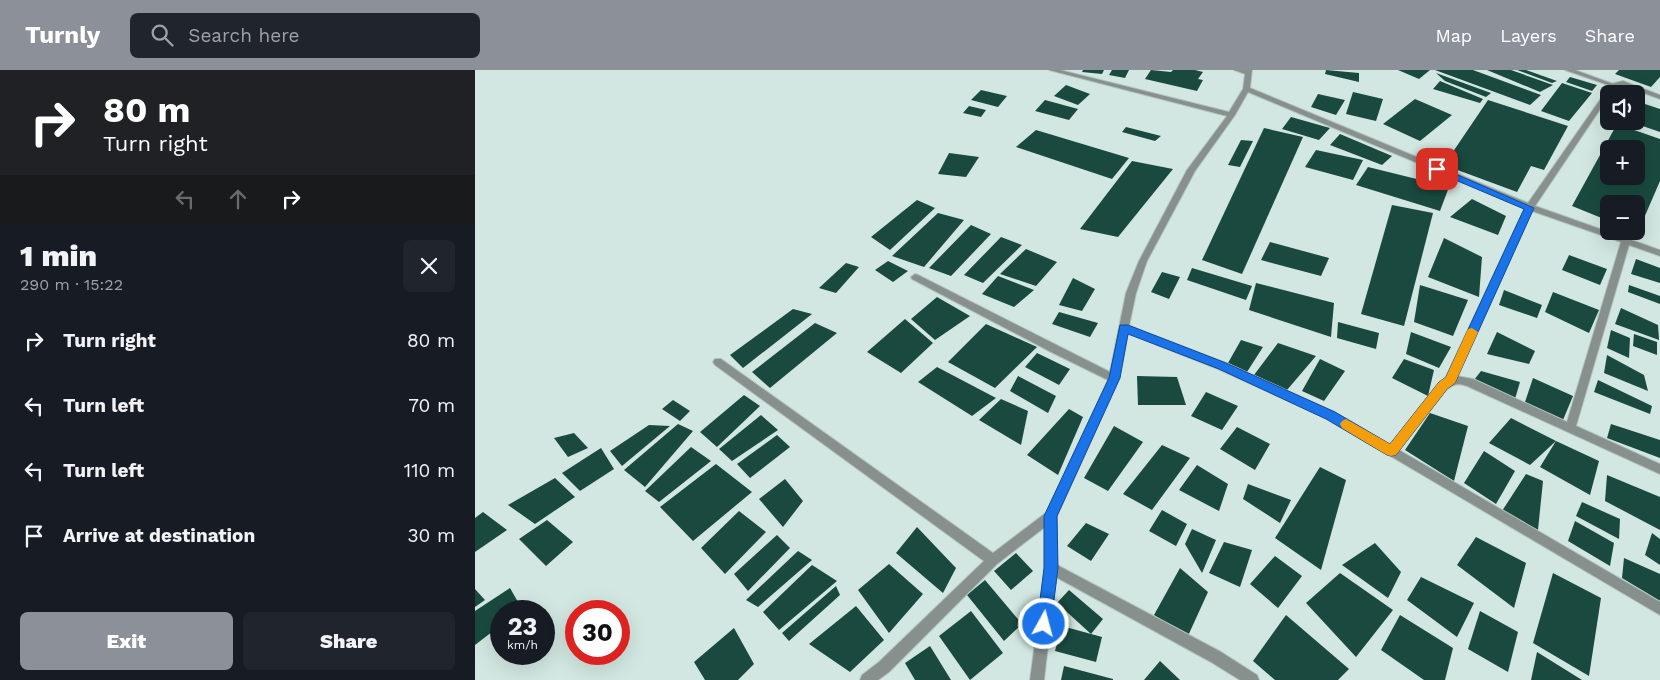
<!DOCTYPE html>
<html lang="en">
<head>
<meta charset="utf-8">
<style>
  body { margin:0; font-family:"Work Sans",sans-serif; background:#20242c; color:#f1f3f6; height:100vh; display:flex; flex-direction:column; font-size:19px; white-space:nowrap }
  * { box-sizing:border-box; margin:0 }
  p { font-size:16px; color:#9ea1a6 }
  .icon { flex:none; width:28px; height:28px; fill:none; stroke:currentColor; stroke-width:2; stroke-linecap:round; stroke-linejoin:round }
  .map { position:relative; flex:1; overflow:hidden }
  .sheet { display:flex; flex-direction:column; background:#171b24; width:475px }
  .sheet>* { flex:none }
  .hud { background:#202124; color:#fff; overflow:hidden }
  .buttons { position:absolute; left:1125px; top:15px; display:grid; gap:10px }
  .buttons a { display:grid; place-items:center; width:45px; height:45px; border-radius:8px; background:#171b24; box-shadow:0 5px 20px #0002; font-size:25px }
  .speed { position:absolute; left:15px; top:530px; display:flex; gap:10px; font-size:25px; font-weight:700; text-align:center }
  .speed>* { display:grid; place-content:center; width:65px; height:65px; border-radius:50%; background:#171b24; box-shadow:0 5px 20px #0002; line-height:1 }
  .speed small { font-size:12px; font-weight:400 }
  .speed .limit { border:8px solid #d22; background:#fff; color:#111 }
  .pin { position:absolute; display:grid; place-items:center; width:42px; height:42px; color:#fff; margin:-21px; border-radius:10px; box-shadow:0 2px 8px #0006 }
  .me { position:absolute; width:55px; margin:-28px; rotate:7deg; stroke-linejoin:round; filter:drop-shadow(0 0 4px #0008) }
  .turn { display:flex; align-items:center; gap:18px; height:105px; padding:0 20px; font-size:22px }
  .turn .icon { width:65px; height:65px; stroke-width:2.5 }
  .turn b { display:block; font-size:35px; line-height:42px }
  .lanes { display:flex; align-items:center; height:48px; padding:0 20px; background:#0003; justify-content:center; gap:25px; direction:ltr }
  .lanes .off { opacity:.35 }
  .round { display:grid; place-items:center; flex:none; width:52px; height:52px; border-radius:8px; background:#20242c }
  .overview { display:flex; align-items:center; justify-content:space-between; height:85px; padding:0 20px }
  h1 { font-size:30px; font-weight:800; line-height:38px }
  .action { display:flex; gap:10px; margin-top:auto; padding:10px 20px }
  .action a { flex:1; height:58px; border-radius:8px; background:#8c9099; color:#fff; font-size:20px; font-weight:800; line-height:58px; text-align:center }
  .action a+a { background:#20242c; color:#f1f3f6 }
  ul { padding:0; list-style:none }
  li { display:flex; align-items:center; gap:15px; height:65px; padding:0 20px }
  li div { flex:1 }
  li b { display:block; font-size:19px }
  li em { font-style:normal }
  header { display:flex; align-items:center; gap:30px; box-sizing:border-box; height:70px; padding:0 25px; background:#8c9099; color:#fff }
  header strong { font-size:24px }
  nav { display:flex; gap:28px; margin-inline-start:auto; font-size:18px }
  .search { width:350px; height:45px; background:#20242c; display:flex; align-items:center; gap:12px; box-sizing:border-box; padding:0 18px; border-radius:8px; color:#9ea1a6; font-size:19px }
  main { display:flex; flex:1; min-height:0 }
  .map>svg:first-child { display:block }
</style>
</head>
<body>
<header>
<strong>Turnly</strong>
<div class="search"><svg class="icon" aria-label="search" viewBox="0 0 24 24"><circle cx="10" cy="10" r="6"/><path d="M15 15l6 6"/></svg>Search here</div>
<nav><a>Map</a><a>Layers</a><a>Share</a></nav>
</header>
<main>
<section class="sheet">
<div class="hud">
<div class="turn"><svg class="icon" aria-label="right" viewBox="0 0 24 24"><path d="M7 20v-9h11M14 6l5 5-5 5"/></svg><div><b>80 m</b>Turn right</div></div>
<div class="lanes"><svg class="icon off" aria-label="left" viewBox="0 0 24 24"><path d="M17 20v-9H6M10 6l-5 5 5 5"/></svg><svg class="icon off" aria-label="ahead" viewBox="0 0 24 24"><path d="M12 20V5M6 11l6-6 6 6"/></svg><svg class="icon" aria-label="right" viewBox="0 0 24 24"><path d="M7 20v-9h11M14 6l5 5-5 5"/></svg></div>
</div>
<div class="overview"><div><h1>1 min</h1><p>290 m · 15:22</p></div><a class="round"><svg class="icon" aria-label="close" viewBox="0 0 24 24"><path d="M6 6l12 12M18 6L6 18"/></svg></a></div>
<ul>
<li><svg class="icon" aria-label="right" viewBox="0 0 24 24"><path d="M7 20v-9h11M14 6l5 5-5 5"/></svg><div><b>Turn right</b></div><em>80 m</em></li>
<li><svg class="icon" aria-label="left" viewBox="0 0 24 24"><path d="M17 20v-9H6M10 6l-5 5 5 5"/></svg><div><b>Turn left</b></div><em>70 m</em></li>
<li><svg class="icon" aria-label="left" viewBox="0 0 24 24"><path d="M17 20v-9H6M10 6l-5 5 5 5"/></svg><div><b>Turn left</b></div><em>110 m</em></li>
<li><svg class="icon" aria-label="arrive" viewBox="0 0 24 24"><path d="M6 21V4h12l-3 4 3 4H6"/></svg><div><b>Arrive at destination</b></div><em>30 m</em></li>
</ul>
<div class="action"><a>Exit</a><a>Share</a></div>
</section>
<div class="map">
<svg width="1185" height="610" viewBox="0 0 1185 610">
  <rect width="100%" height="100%" fill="#d2e7e1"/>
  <g fill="#1a4a3f" fill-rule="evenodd">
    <path d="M608 0H629L627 4 607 2Z"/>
    <path d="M637 0H654L650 8 634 5Z"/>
    <path d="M676 0 696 2 698 0H720L728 2 723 9 728 10 722 21 670 9Z"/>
    <path d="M851 0 884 3V12L850 4Z"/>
    <path d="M923 0H955L944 9Z"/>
    <path d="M960 0H998L1066 25 1055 35Z"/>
    <path d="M1012 0H1036L1078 15 1065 22Z"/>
    <path d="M1042 0H1051L1082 11 1077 13Z"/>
    <path d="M1144 0H1185V7L1176 17 1140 4Z"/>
    <path d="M961 3 1016 23 1011 27 970 11Z"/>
    <path d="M1095 7 1122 15 1117 21 1091 12Z"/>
    <path d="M965 11 1008 29 1005 33 958 19Z"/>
    <path d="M1087 13 1117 23 1094 51 1066 41Z"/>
    <path d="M591 15 615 24 603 35 579 26Z"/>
    <path d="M506 20 532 26 523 37 496 30Z"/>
    <path d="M878 22 908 29 901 51 871 44Z"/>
    <path d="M843 24 870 30 861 45 836 37Z"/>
    <path d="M940 29 977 45 945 71 908 54Z"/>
    <path d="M570 30 603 39 594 50 560 41Z"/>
    <path d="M1013 30 1093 56 1069 100 1056 96 1042 122 969 95Z"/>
    <path d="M1161 31 1185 39V62L1156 52 1161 51Z"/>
    <path d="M494 36 511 40 506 47 488 43Z"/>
    <path d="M816 47 855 58 844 70 807 59Z"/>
    <path d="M1142 54 1185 69V111L1163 162 1161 161V134H1134V151L1097 136ZM1134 79H1161V106H1134Z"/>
    <path d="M651 57 686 66 680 71 647 62Z"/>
    <path d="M789 58 828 67 767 204 727 190Z"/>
    <path d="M561 60 654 88 637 109 541 77Z"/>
    <path d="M865 64 917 86 907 95 855 75Z"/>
    <path d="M766 70 778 71 765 97 753 95Z"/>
    <path d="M841 80 888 90 878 110 830 97Z"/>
    <path d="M474 83 504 87 491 107 463 104Z"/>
    <path d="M657 91 698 99 643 167 605 159Z"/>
    <path d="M893 97 974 117 965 141 881 115Z"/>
    <path d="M997 129 1031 146 1023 165 975 147Z"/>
    <path d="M442 130 460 138 415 180 396 167Z"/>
    <path d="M917 135 958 143 929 256 886 244Z"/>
    <path d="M463 143 489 150 449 197 417 186Z"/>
    <path d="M496 155 516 164 476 206 454 198Z"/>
    <path d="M526 167 547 175 508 213 489 205Z"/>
    <path d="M969 168 1007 187 1004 227 953 207Z"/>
    <path d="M795 172 854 188 846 206 786 190Z"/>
    <path d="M551 179 582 192 561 216 525 204Z"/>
    <path d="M1094 185 1132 199 1125 215 1087 200Z"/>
    <path d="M1161 189 1185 198V213L1156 204Z"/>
    <path d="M413 191 433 201 418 212 400 200Z"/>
    <path d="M371 193 384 197 361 223 344 218Z"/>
    <path d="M717 198 777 216 771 230 712 210Z"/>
    <path d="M687 202 705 207 694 229 676 222Z"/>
    <path d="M523 206 559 220 539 237 507 224Z"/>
    <path d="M598 208 620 219 607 241 584 235Z"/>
    <path d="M781 213 859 233 856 267 774 240Z"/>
    <path d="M945 215 993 230 978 266 939 252Z"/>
    <path d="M1154 215 1185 226V234L1153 222Z"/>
    <path d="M1029 220 1067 235 1062 248 1024 235Z"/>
    <path d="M1078 222 1124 240 1114 263 1070 242Z"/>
    <path d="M462 227 495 246 460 270 436 249Z"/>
    <path d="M1146 238 1183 255 1184 270 1140 254Z"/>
    <path d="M318 239 337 244 268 298 255 285Z"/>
    <path d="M584 242 623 253 615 267 577 254Z"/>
    <path d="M430 249 458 273 426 303 392 282Z"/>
    <path d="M863 252 904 263 901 279 862 268Z"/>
    <path d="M340 253 362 263 295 318 277 302Z"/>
    <path d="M511 254 562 277 520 318 473 292Z"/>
    <path d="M1136 260 1155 268 1154 288 1132 278Z"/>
    <path d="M936 262 976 277 964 298 931 284Z"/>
    <path d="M1022 262 1060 281 1054 294 1012 284Z"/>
    <path d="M1159 264 1182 272V285L1158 276Z"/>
    <path d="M766 270 788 277 772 302 753 293Z"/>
    <path d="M803 273 841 286 812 320 779 305Z"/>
    <path d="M562 283 595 299 584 315 550 297Z"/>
    <path d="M1132 285 1169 305 1173 321 1129 303Z"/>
    <path d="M845 289 870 301 849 331 827 321Z"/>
    <path d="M929 289 959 300 953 326 917 308Z"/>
    <path d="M462 297 521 328 497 346 443 312Z"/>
    <path d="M1006 301 1045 312 1040 329 999 310Z"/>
    <path d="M543 306 581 326 573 343 535 321Z"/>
    <path d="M662 306 702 307 711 335H663Z"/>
    <path d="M1058 308 1098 326 1088 350 1050 332Z"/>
    <path d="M1123 310 1177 336 1175 344 1119 322Z"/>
    <path d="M731 322 763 336 747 360 716 346Z"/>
    <path d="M269 325 285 336 242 377 225 362Z"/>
    <path d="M526 329 553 341 546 375 504 350Z"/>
    <path d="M198 330 215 341 205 351 187 339Z"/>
    <path d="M594 339 608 347 583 405 552 385Z"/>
    <path d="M955 343 993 356 979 411 930 380Z"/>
    <path d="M286 345 303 360 257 391 244 379Z"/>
    <path d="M1036 348 1081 371 1055 395 1014 373Z"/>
    <path d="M203 354 218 361 170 417 149 400Z"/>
    <path d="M1136 354 1185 370V388L1132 368Z"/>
    <path d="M174 355 195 356 147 396 135 381Z"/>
    <path d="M639 356 668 372 633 421 609 408Z"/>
    <path d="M762 357 795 374 780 400 745 379Z"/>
    <path d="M99 363 113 378 93 387 79 368Z"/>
    <path d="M302 365 315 377 275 408 262 394Z"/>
    <path d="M1081 371 1124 391 1115 425 1065 397Z"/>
    <path d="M687 375 715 388 677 440 648 424Z"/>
    <path d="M216 377 236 391 184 432 170 421Z"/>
    <path d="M126 378 139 399 105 421 87 403Z"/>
    <path d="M1009 381 1040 401 1021 434 989 413Z"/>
    <path d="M241 394 277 422 218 471 185 437Z"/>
    <path d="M722 395 753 414 744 441 704 420Z"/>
    <path d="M845 397 871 410 846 500 800 468Z"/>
    <path d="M1051 404 1068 411 1063 460 1027 441Z"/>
    <path d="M1132 405 1185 427V460L1130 431Z"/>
    <path d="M80 408 100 427 60 454 33 435Z"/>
    <path d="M310 409 328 431 308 457 284 429Z"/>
    <path d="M773 414 816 430 805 453 768 429Z"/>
    <path d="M1107 432 1145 449 1144 469 1101 446Z"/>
    <path d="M687 440 712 454 701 476 674 461Z"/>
    <path d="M264 441 291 462 250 504 226 478Z"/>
    <path d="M8 442 32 460 0 482V448Z"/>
    <path d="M72 450 98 472 71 496 44 469Z"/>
    <path d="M1100 451 1139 473 1135 496 1093 471Z"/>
    <path d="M611 453 634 464 616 491 592 476Z"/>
    <path d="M442 457 481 498 468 523 421 483Z"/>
    <path d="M717 459 741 470 727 503 710 474Z"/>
    <path d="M1177 463 1185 469V495L1170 485Z"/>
    <path d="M302 465 315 478 273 521 259 504Z"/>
    <path d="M1001 467 1051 493 1039 538 982 495Z"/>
    <path d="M749 472 777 480 765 517 734 503Z"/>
    <path d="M900 473 926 502 913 528 867 495Z"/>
    <path d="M323 481 337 490 283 537 271 530Z"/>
    <path d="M541 483 558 501 536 520 519 501Z"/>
    <path d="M800 486 827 506 803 538 775 514Z"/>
    <path d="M1149 488 1185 504V531L1147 508Z"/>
    <path d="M414 494 448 524 414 563 383 520Z"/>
    <path d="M337 495 362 511 304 560 288 542Z"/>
    <path d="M705 498 733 522 712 568 679 545Z"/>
    <path d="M865 503 918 540 881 587 831 533Z"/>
    <path d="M1078 503 1126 528 1114 606 1058 573Z"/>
    <path d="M946 507 999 533 982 567 932 530Z"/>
    <path d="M510 510 547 554 529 571 492 525Z"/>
    <path d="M361 516 365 525 314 571 307 563Z"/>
    <path d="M35 518 47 539 44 541H26V555L0 575V541Z"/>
    <path d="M0 519 10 530 0 537Z"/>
    <path d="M594 520 628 549 616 564 582 533Z"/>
    <path d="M381 536 409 570 375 602 334 574Z"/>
    <path d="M496 541 528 583 495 610 464 566Z"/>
    <path d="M1005 541 1043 562 1033 602 993 579Z"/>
    <path d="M811 545 874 599 863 610H800L778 591Z"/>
    <path d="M925 545 978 578 970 610H949L906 580Z"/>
    <path d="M587 556 627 567 621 592 580 581Z"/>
    <path d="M259 558 279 594 263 610H230L219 592Z"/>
    <path d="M455 576 476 610H440L430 593Z"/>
    <path d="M1062 582 1107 610H1056Z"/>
    <path d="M685 591 705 610H669Z"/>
    <path d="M589 596 638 609V610H586Z"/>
  </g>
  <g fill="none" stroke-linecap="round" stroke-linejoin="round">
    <defs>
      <path id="lane" d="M1090 0H1100L1141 15 1136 16Z"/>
      <path id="street" d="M574 0H585L754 42 768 19 770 4 759 0H777L775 18 1053 133 1136 14 1148 11 1185 25V29L1147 15 1140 17 1136 24H1134V26L1060 136 1185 180V186L1154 175 1101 356 1185 394V404L992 316C983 313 979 314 972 319L924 380 1185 532V545L851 348 743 299 653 263 644 308 582 446V495L746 582 782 605 784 610H765L736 592 581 507 569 610H555L570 498V457L522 494 414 602 403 610H385L387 605 404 592 509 491 240 295 238 292 240 289H246L518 483 572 442 633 310 576 282 437 209 436 207 440 204 443 205 635 302 651 223 664 191 712 100 752 46ZM773 22 1050 138 970 309 964 313 915 375 859 342 751 293 654 256 661 223 672 191 720 101 760 45ZM1057 141 1146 172 1092 352 998 309 982 306Z"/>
    </defs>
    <use href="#lane" stroke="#b1c3be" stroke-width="2"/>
    <use href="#street" stroke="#b1c3be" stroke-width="2"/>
    <use href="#lane" fill="#87908d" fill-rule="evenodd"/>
    <use href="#street" fill="#87908d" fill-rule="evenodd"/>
  </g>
  <path fill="#1a73e8" stroke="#114b97" d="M962 96 1059 138 980 313 972 319 921 385 916 386 912 385 851 349 744 299 653 264 645 308 582 446 583 498 576 554 574 559 569 561 564 559 562 554 569 498V446L634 308 645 255H653L751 293 860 342 915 374 964 312 971 307 1049 139 959 101 957 99Z"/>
  <path fill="#f59e0b" d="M997 258 1003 262 980 313 972 319 921 385 916 386 912 385 867 358 865 354 867 351 871 349 915 374 964 312 971 307 993 259Z"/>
</svg>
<div class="buttons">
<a><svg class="icon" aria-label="sound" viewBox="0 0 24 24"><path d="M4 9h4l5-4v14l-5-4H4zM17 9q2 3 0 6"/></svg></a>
<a>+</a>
<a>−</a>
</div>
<div class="speed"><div>23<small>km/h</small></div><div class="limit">30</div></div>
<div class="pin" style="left:962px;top:99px;background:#d93025"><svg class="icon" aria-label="arrive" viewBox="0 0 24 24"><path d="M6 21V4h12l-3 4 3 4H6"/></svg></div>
<svg class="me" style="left:569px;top:554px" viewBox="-20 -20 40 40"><circle r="17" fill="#1a73e8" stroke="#fff" stroke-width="3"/><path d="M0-11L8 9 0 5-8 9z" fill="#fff"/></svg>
</div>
</main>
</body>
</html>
